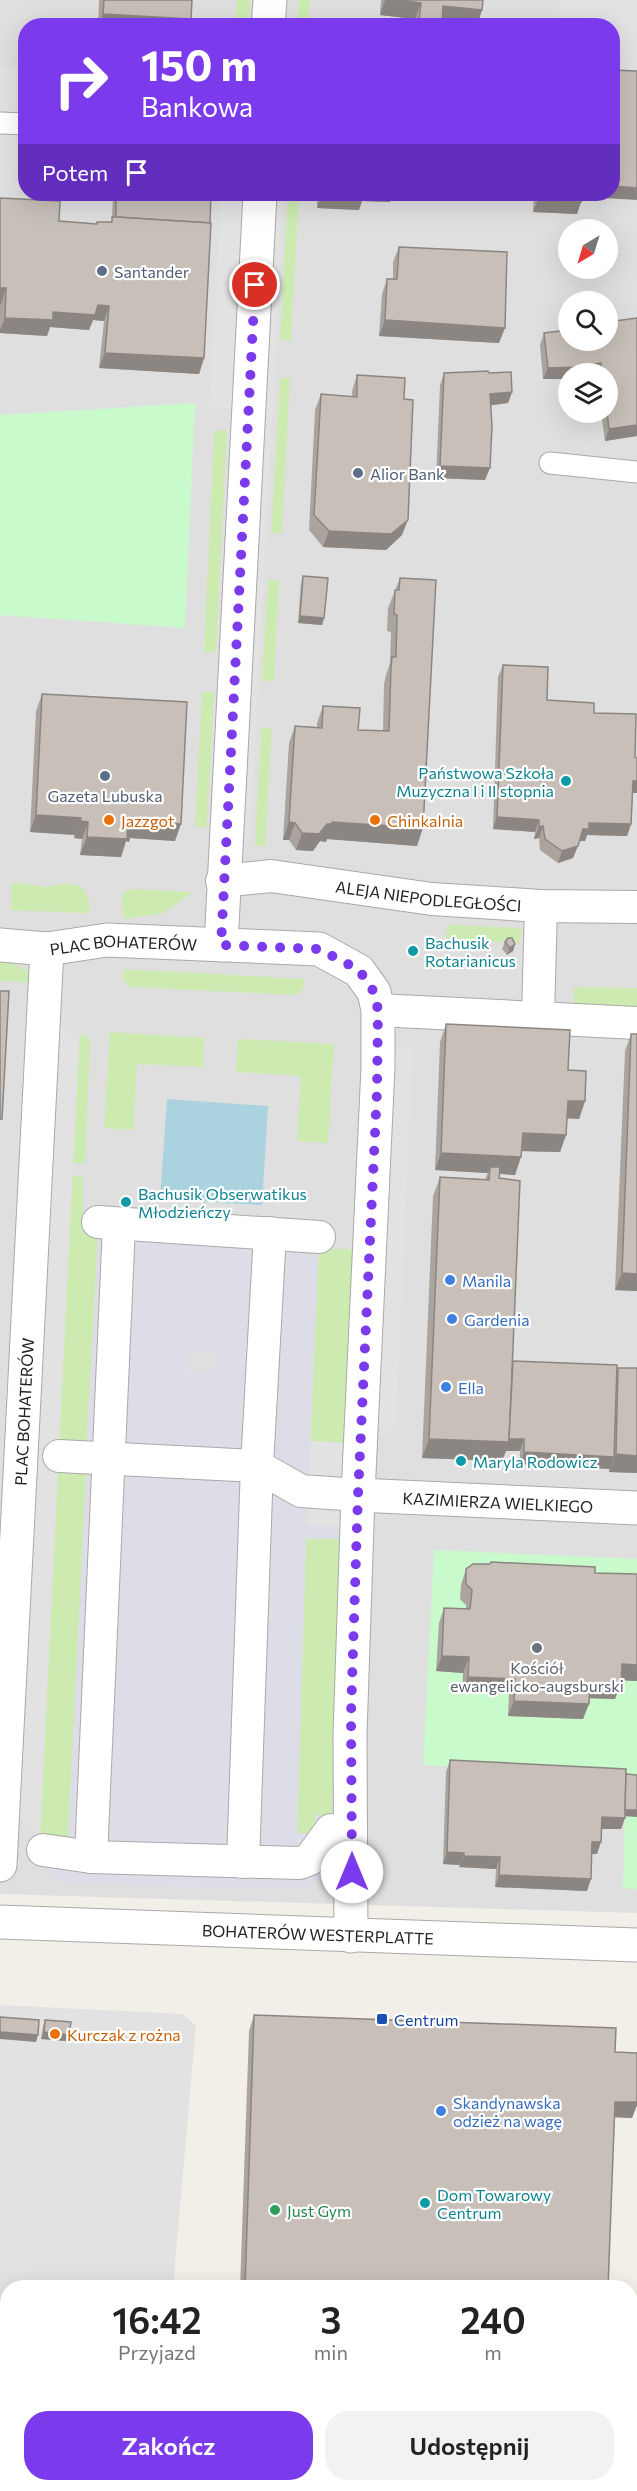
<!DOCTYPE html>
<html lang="pl">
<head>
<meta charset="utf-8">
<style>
  body { margin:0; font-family:Commissioner,sans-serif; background:#f2f2f2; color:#222; height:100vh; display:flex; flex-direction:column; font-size:22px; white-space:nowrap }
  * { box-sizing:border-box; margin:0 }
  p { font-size:20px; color:#767676 }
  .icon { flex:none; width:33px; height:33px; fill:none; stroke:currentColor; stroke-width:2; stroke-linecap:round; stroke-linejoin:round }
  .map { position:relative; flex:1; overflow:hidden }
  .drawer { position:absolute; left:0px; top:2280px; width:638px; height:212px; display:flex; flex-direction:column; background:#fff; border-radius:24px 24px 0 0; box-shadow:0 6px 24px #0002 }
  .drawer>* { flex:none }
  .guide { position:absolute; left:18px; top:18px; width:602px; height:183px; border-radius:24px; box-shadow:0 6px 24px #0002; background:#7c3aed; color:#fff; overflow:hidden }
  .needle { width:39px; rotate:218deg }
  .buttons { position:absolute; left:558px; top:219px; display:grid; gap:12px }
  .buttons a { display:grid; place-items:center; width:60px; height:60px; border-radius:50%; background:#fff; box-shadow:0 6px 24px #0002; font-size:30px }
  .pin { position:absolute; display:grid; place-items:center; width:51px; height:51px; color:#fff; margin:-26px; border:3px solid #fff; border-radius:50%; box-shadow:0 2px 6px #0007 }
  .me { position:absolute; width:66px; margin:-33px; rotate:0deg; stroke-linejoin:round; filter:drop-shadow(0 0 4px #0008) }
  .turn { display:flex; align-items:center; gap:21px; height:126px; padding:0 24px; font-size:27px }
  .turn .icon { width:78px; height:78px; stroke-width:2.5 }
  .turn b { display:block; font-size:42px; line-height:51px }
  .then { display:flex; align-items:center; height:57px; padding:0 24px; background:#0003; gap:12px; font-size:22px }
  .eta { display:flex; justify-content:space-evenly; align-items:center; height:102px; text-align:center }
  .eta b { font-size:36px; font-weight:600; line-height:42px }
  .action { display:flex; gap:12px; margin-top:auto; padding:12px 24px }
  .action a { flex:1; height:69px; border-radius:24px; background:#7c3aed; color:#fff; font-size:24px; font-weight:600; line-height:69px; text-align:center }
  .action a+a { background:#f2f2f2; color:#222 }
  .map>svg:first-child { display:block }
</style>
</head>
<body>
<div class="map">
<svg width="637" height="2491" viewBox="0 0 637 2491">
  <rect width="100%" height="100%" fill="#f2efe9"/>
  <path fill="#e0dfdf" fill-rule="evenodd" d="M0 0H637V1913L0 1894ZM26 26H612V194H26ZM568 230H608V268H568ZM568 302H608V340H568ZM568 374H608V412H568Z"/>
  <path fill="#f2dad9" d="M194 2484H407L416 2485V2491H194Z"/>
  <g fill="#cdebb0">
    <path d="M237 0H250L249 25H235Z"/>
    <path d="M299 0H310L308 25H297Z"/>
    <path d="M288 194H299L291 341 280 339Z"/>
    <path d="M280 378H290L282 533H271Z"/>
    <path d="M227 430 216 652H204L214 431Z"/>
    <path d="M268 580H279L274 681H262Z"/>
    <path d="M202 692H214L207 827H195Z"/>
    <path d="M261 728H272L265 846H255Z"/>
    <path d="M21 883C30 884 40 887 49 887 54 886 59 884 63 884 84 882 91 895 89 913L11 910V884Z"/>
    <path d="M132 889 193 892 163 913 124 919 122 899 124 892Z"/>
    <path d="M447 925 521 928 520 943 446 940Z"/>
    <path d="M0 963H10L29 971 31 983 0 981Z"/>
    <path d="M123 969 304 979 303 988 297 995 129 987 122 979Z"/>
    <path d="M574 987 637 988V1011L574 1010Z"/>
    <path d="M110 1032 204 1038 203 1067 137 1064 133 1130 104 1128Z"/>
    <path d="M80 1033 90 1039 85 1163H73Z"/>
    <path d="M238 1039 334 1044 328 1143 297 1141 301 1076 236 1072Z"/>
    <path d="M72 1176 83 1177V1232L89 1237H98L86 1450 59 1449Z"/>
    <path d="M319 1248 353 1250 344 1443 310 1441Z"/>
    <path d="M58 1461 87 1462 68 1839 40 1837Z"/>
    <path d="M306 1538 341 1539 332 1815 315 1834 297 1833Z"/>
  </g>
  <g fill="#c8facc">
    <path d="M195 403 185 628 0 615V415Z"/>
    <path d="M434 1550 637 1559V1889L623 1888 626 1775 423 1765Z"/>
    <path d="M0 2384H7L8 2484H99V2491H0Z"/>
  </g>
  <g fill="#e2e2e2">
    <path d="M560 0H637V75L612 71V26H557Z"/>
    <path d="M0 66 25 68V188L0 186Z"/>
    <path d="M221 194H284L250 841 225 839 247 410 209 406Z"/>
    <path d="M53 1015 79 1042 40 1837 13 1811Z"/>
    <path d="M413 1042 396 1426 362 1450 378 1067Z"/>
    <path d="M310 1441 344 1443 341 1527 306 1525Z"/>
    <path d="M0 2005 183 2014 196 2026 173 2287 8 2288 7 2354 0 2353Z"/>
    <path d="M107 2484H159L158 2491H107Z"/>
  </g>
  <path fill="#dddde8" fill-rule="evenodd" d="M98 1237H319L307 1525 341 1527V1539H306L297 1833 315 1834V1815H332L328 1862 320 1879 304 1889H243L62 1883 53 1877 43 1850 68 1838ZM189 1352 216 1353 215 1372 188 1371Z"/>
  <path fill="#aad3df" d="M167 1099 268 1106 262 1205 160 1199Z"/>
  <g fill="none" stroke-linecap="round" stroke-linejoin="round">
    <defs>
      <g id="service">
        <path d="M0 123 26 124"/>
        <path d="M550 463 637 472"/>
        <path d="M503 2491 508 2484"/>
      </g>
      <g id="pedestrian">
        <path id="s1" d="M222 881 271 876 432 899 541 906 637 907"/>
        <path d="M378 1010 637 1023"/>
        <path d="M538 1018 541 906"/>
        <path d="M98 1222 319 1237"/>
        <path d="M59 1456 257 1466 301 1491 358 1495"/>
        <path d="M43 1850 91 1857 300 1863 310 1859 331 1830"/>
        <path d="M91 1857 119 1225"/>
        <path d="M243 1862 257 1466 270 1233"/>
      </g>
      <g id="minor">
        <path d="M268 26 270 0"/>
        <path d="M0 945 47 949"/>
        <path d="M221 945 260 194"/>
        <path id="s2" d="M358 1495 637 1508"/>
        <path id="s3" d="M0 1865 47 949 107 940 319 949 359 971 374 992 378 1010V1067L358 1495 350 1735 351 1936"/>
      </g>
      <g id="tertiary">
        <path id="s4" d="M0 1922 637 1945"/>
      </g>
    </defs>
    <use href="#service" stroke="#a9a9a9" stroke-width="23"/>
    <use href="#pedestrian" stroke="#a9a9a9" stroke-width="34"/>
    <use href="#minor" stroke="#a9a9a9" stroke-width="35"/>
    <use href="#tertiary" stroke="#a9a9a9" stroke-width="35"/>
    <use href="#service" stroke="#fff" stroke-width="21"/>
    <use href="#pedestrian" stroke="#fff" stroke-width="32"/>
    <use href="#minor" stroke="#fff" stroke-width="33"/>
    <use href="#tertiary" stroke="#fff" stroke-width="33"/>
  </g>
  <g fill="#aba49e">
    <path d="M99 0H192L191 19 189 26H98Z"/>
    <path d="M381 0H483L482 10 477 25 442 21 441 26H414L415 19 380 15Z"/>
    <path d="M113 194H211L204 358 199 374 99 368 104 321 93 320 89 330 50 327 47 336 0 333V198L59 221 97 224 111 222 112 220Z"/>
    <path d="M317 194H450L449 197 431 196 429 200 391 198 390 202 362 201 359 210 317 208Z"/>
    <path d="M534 194H582L581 202 577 214 533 212Z"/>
    <path d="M399 247 499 343 379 336 382 294 387 279H393V262Z"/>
    <path d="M637 318V436L605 441 601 412H608V374H568V379H543L540 345 544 333 568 340Z"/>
    <path d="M444 373 512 392 508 403 491 405 485 480 436 478 440 385Z"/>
    <path d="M357 375 404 399 402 535 386 550 323 547 309 530 315 410 321 394 352 397V391Z"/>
    <path d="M303 576 324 618 322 625 298 623 301 583Z"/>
    <path d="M400 578 417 846 327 839 326 842 320 841 313 851 296 850 289 840H283L289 743 295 726 317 727V723L323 706 358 730 383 731 384 684 386 675 390 663 391 632 387 631 388 608Z"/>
    <path d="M503 665 547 700 594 713 633 793 631 824 627 836 587 835 585 841H579L573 858 558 863 540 850 539 838 534 839 535 832 493 829 498 677Z"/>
    <path d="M42 694 175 841 130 838 129 842 126 841 121 857 80 855 82 839 74 838 75 835 30 832 36 711Z"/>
    <path d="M505 942 515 944 513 951 507 955 502 949Z"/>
    <path d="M446 1024 568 1070 585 1101 579 1119 567 1118 566 1135 560 1152 522 1151 515 1175 499 1174 513 1361 617 1371 618 1368H637V1473L609 1472V1469L520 1464V1451H506L502 1461 422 1458 433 1196 440 1177 485 1179 488 1173 435 1170 440 1042Z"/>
    <path d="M631 1034 637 1291 615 1290 625 1051Z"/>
    <path d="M491 1562 595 1573 637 1574V1681L621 1680 615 1699 589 1698 583 1719 508 1716 509 1694 462 1692 463 1673 436 1671 439 1623 444 1608 466 1609V1605L460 1599 461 1585 466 1569 489 1564Z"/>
    <path d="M450 1760 625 1817 621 1829H601L597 1854H592L587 1891 495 1887 496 1869 459 1867 460 1865 443 1864 446 1772Z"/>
    <path d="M254 2015 615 2052 637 2053V2105L632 2118 614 2117 608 2288H240L249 2031Z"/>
    <path d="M45 2020 67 2041 41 2039 43 2026Z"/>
    <rect x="229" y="2484" width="103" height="7"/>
  </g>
  <g fill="#8b8681">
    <path d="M385 0H393L421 3 415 19 380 15Z"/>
    <path d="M443 6 482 10 477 25 438 21Z"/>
    <path d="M103 14 191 19 189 26H99Z"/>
    <path d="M419 21 442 23 441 26H417Z"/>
    <path d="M612 186 637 188V200L588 197 589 194H612Z"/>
    <path d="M322 194H450L449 197 431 196 429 200 391 198 390 202 362 201 359 210 317 208Z"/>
    <path d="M538 200 581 202 577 214 533 212Z"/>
    <path d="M0 288H6L1 304H0Z"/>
    <path d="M98 305 109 306 104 321 93 320 89 330 50 327 47 336 0 333V330L5 318 53 312Z"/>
    <path d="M385 320 505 328 499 343 379 336Z"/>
    <path d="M105 353 204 358 199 374 99 368Z"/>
    <path d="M601 363 598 374H568V379H543L548 368Z"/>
    <path d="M512 392 508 403 486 406 490 394Z"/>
    <path d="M637 425V436L605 441 609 429Z"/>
    <path d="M440 466 490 468 485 480 436 478Z"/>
    <path d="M408 520 402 535 386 550 323 547 329 531Z"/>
    <path d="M300 616 324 618 322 625 298 623Z"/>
    <path d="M633 781H637V793H629Z"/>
    <path d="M36 815 81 818 75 835 30 832Z"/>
    <path d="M497 817 539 820 535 832 493 829Z"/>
    <path d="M135 820 181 824 175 841 130 838 129 842 126 841 121 857 80 855 87 837 128 824Z"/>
    <path d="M80 821 88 822 82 839 74 838Z"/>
    <path d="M289 822 295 823 289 840H283Z"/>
    <path d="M332 822 423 828 417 846 327 839 326 842 320 841 313 851 296 850 302 833Z"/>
    <path d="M589 823 631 824 627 836 587 835 585 841H579L583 829Z"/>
    <path d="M543 826 539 838 534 839 539 827Z"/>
    <path d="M578 846 573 858 558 863 562 851Z"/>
    <path d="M515 944 513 951 507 955 510 948Z"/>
    <path d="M568 1101H585L579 1119 561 1118Z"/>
    <path d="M523 1133 566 1135 560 1152 517 1151Z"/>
    <path d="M441 1153 521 1157 515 1175 490 1173V1167L488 1173 435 1170Z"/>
    <path d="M622 1273 637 1274V1291L615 1290Z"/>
    <path d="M429 1439H524L520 1451H506L502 1461 422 1458Z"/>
    <path d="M524 1452 614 1457 610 1469 520 1464Z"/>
    <path d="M616 1454 637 1456V1473L609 1472Z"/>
    <path d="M442 1656 469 1657 463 1673 436 1671Z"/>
    <path d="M622 1664 637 1665V1681L616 1680Z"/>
    <path d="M468 1677 515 1679 509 1694 462 1692Z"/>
    <path d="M590 1683 621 1684 615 1699 584 1698Z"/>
    <path d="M514 1701 589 1704 583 1719 508 1716Z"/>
    <path d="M623 1810H637V1817L621 1816Z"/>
    <path d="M602 1817 625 1818 621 1829H597Z"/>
    <path d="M592 1842H601L597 1854H588Z"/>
    <path d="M447 1852 464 1853 460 1865 443 1864Z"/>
    <path d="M464 1856 500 1857 496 1869 459 1867Z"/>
    <path d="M499 1875 591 1879 587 1891 495 1887Z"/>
    <path d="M0 2032 38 2035 36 2042 0 2039Z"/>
    <path d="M44 2032 69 2035 67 2041 41 2039Z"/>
    <path d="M615 2102H637V2105L632 2118 609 2117Z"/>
  </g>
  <g fill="#c7bfb8" stroke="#8b8681" stroke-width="1.5">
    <path d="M104 0H192L191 19 103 14Z"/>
    <path d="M393 0H483L482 10 443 6 442 23 419 21 421 3Z"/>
    <path d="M612 70 637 71V188L612 186Z"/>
    <path d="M116 194H211L210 223 116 217Z"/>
    <path d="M538 194H582L581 202 538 200Z"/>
    <path d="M0 198 60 201 59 221 97 224V222H112V217H117L211 223 204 358 105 353 109 306 98 305 95 315 53 312V320L5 318 6 288H0Z"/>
    <path d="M399 247 507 252 505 328 385 320 387 279H397Z"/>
    <path d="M637 318V425L609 429 607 412 608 374H602L601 363 580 367 548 368 544 333 568 330V340H608V322Z"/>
    <path d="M488 371 489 373 511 372 512 392 490 394 492 426 490 468 440 466 444 373Z"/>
    <path d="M357 375 405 378 404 399 413 400 408 520 391 534 329 531 314 515 321 394 357 397Z"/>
    <path d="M303 576 328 578 324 618 300 616Z"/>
    <path d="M400 578 436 580 423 828 332 822V824H327L319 834 302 833 295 823 289 822 295 726 322 728 323 706 360 708 358 730 389 731 391 667 392 657H396L397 615 394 614 395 590H399Z"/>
    <path d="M503 665 548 667 547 700 594 703V713L636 714 635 757 637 758V781H633L631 824 589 823V829H583L578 846 562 851 545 839 543 826 539 827V820L497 817Z"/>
    <path d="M42 694 187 702 181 824 135 820V824H128L127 839 87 837 88 822 80 821 81 818 36 815Z"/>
    <path d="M508 938H512L515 944 510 948 505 942Z"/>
    <path d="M0 991H9L2 1119H0Z"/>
    <path d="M446 1024 570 1030 568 1070 586 1071 585 1101H568L566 1135 523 1133 521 1157 441 1153Z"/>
    <path d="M631 1034H637V1274L622 1273Z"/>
    <path d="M490 1167H500L499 1178 520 1181 509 1442 429 1439 440 1177 489 1180Z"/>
    <path d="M513 1361 617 1365 614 1457 524 1452V1439H509Z"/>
    <path d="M618 1368H637V1456L616 1454Z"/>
    <path d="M491 1562 595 1567V1573L637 1574V1665L622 1664 621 1684 590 1683 589 1704 514 1701 515 1679 468 1677 469 1657 442 1656 444 1608 470 1609 472 1590 466 1584V1569L473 1564H490Z"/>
    <path d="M450 1760 626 1769 625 1818 602 1817 601 1842H592L591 1879 499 1875 500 1857 464 1856V1853L447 1852Z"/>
    <path d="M626 1774 637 1775V1810H625Z"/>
    <path d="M254 2015 616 2028 615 2052 637 2053V2102H615L608 2288H245Z"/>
    <path d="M0 2017 39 2020 38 2035 0 2032Z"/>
    <path d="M45 2020 71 2022 69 2035 44 2032Z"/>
    <path d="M630 2296H632L631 2337H630Z"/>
    <rect x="235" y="2484" width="97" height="7"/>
  </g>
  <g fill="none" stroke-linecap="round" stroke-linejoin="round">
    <path stroke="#7c3aed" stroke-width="10" stroke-dasharray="0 18" d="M255 285 221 945 319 949 359 970 374 992 378 1010 377 1091 358 1495 351 1714 352 1872"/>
  </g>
  <g fill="#5c6f8a" stroke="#fff" stroke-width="2">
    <circle cx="102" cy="271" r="6"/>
    <circle cx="358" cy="473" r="6"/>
    <circle cx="105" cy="776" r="6"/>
  </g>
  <g fill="#0f9aa8" stroke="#fff" stroke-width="2">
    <circle cx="566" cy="781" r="6"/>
    <circle cx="413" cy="951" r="6"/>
    <circle cx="126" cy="1202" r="6"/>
    <circle cx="461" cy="1461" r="6"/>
    <circle cx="425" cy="2203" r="6"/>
  </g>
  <g fill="#e8710a" stroke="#fff" stroke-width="2">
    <circle cx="109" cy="820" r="6"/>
    <circle cx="375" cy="820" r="6"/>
    <circle cx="55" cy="2034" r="6"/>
  </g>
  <g fill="#3f7fe0" stroke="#fff" stroke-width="2">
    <circle cx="450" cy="1280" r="6"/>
    <circle cx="452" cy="1319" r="6"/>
    <circle cx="446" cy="1387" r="6"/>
    <circle cx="441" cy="2111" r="6"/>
  </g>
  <circle fill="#6b7280" stroke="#fff" stroke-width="2" cx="537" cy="1648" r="6"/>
  <rect fill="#1a4fb4" stroke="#fff" stroke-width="2" x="376" y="2013" width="12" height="12" rx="3"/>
  <circle fill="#2e9e5b" stroke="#fff" stroke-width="2" cx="275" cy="2210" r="6"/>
  <g text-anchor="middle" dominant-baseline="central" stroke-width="4.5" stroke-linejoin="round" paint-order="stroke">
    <g font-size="16" fill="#4e5e75" stroke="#fff" text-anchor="start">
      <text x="114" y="271">Santander</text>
      <text x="370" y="473">Alior Bank</text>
      <text x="105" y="795" text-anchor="middle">Gazeta Lubuska</text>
    </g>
    <g font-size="16" fill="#0d838f" stroke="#fff" text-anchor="start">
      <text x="554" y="772" text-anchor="end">Państwowa Szkoła<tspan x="554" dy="18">Muzyczna I i II stopnia</tspan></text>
      <text x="425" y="942">Bachusik<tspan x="425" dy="18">Rotarianicus</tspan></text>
      <text x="138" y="1193">Bachusik Obserwatikus<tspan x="138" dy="18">Młodzieńczy</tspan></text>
      <text x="473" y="1461">Maryla Rodowicz</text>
      <text x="437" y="2194">Dom Towarowy<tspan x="437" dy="18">Centrum</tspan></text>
    </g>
    <g font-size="16" fill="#c56008" stroke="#fff" text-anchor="start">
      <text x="121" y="820">Jazzgot</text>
      <text x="387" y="820">Chinkalnia</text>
      <text x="67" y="2034">Kurczak z rożna</text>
    </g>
    <g font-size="16" fill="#222" stroke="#fff">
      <text stroke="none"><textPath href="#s1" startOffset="208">ALEJA NIEPODLEGŁOŚCI</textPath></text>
      <text stroke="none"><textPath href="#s3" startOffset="994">PLAC BOHATERÓW</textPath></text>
      <text stroke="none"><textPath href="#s3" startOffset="454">PLAC BOHATERÓW</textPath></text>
      <text stroke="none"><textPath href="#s2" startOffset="140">KAZIMIERZA WIELKIEGO</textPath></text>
      <text stroke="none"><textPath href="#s4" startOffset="318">BOHATERÓW WESTERPLATTE</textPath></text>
    </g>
    <g font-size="16" fill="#366cbe" stroke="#fff" text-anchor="start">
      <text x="462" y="1280">Manila</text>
      <text x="464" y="1319">Gardenia</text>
      <text x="458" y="1387">Ella</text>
      <text x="453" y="2102">Skandynawska<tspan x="453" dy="18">odzież na wagę</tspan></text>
    </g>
    <g font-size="16" fill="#5b616d" stroke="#fff">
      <text x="537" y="1667">Kościół<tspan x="537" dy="18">ewangelicko-augsburski</tspan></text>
    </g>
    <g font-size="16" fill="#164399" stroke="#fff" text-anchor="start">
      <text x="394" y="2019">Centrum</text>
    </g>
    <g font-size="16" fill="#27864d" stroke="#fff" text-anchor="start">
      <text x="287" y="2210">Just Gym</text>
    </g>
  </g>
</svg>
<div class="buttons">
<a><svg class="needle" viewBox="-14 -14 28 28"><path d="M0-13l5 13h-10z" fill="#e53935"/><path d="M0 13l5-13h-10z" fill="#767676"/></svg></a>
<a><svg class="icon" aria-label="search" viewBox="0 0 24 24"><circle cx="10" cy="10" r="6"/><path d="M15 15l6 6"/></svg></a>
<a><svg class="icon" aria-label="layers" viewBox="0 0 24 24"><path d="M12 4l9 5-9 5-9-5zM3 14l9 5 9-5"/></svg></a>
</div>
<div class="pin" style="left:255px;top:285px;background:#d93025"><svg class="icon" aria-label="arrive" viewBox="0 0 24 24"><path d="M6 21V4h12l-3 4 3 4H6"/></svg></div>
<svg class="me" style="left:352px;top:1872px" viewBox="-20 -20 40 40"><circle r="19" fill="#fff"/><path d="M0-13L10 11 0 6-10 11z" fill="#7c3aed"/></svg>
<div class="guide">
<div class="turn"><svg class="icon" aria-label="right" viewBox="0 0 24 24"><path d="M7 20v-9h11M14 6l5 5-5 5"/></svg><div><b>150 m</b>Bankowa</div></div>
<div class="then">Potem<svg class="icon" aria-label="arrive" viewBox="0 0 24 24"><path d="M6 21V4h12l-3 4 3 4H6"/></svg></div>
</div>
<section class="drawer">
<div class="eta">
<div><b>16:42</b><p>Przyjazd</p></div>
<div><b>3</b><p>min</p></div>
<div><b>240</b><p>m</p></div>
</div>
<div class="action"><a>Zakończ</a><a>Udostępnij</a></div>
</section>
</div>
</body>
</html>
